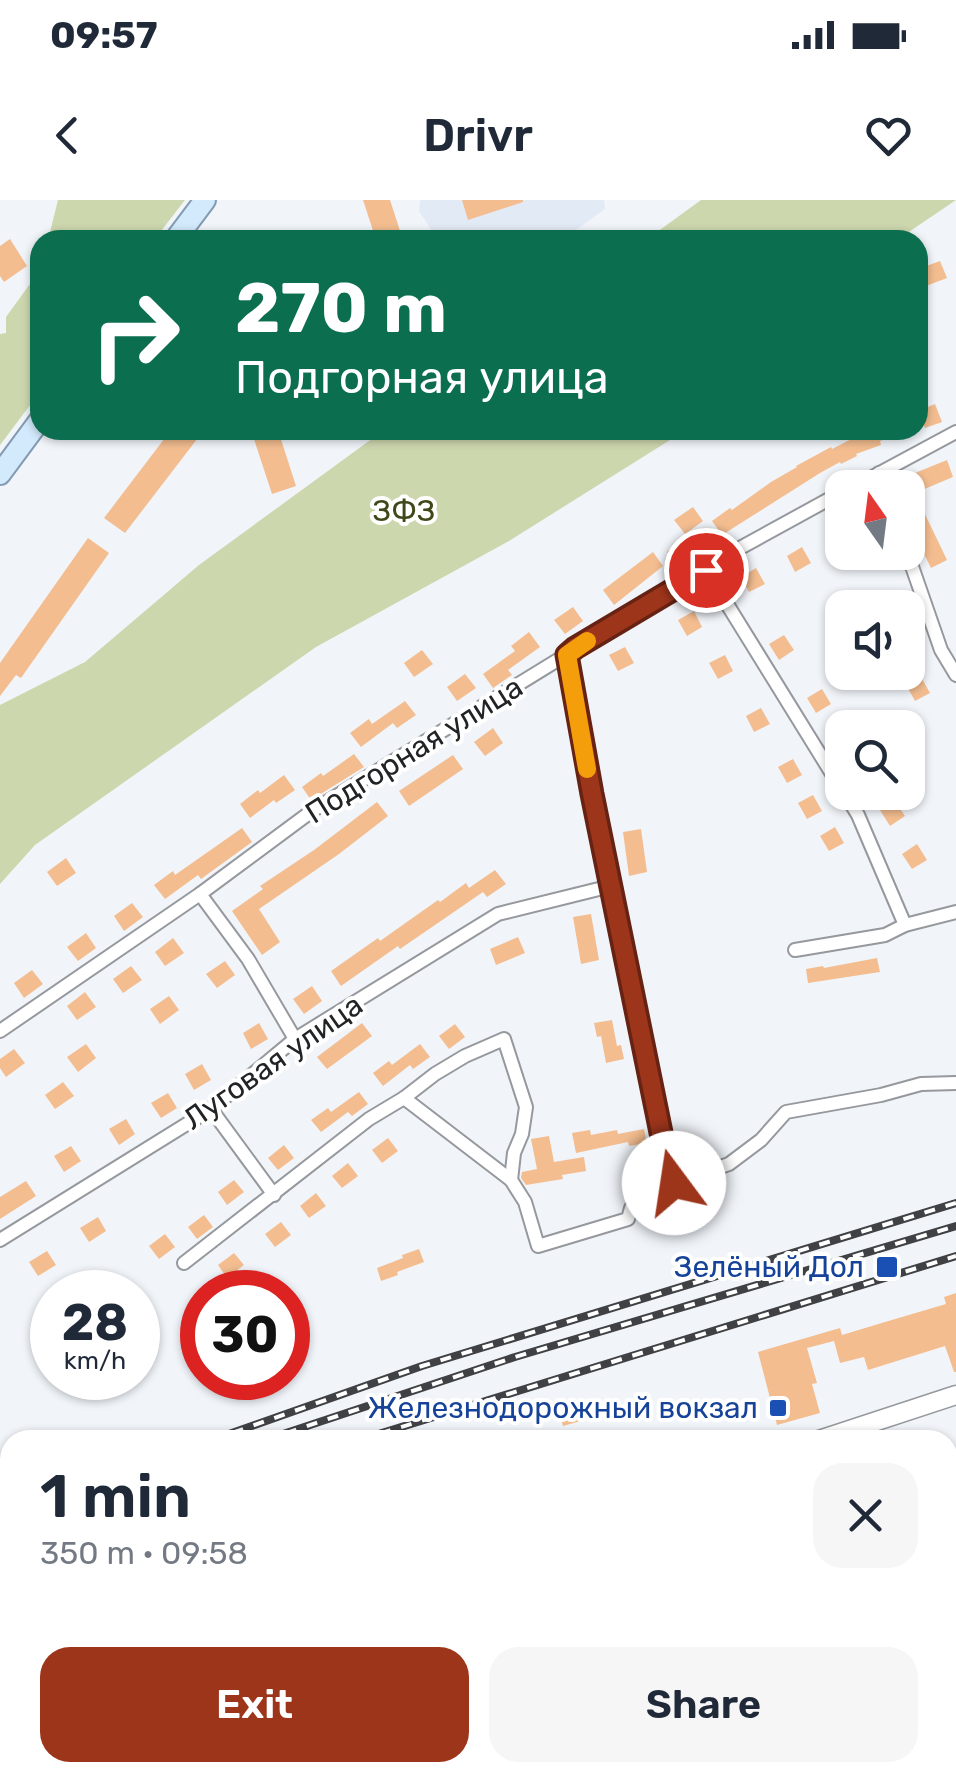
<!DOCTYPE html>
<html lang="en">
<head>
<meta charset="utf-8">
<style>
  body { margin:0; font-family:Rubik,sans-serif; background:#f6f6f7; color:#1f2937; height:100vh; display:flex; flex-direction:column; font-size:38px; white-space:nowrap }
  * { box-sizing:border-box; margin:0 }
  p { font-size:32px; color:#747a83 }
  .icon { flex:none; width:55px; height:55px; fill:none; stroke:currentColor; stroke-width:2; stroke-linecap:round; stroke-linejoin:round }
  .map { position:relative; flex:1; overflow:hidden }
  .sheet { position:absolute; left:0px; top:1230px; width:958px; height:352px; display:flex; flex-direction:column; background:#fff; border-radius:30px 30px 0 0; box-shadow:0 2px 8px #0004 }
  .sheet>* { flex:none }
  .top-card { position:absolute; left:30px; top:30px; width:898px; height:210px; border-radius:30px; box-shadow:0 2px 8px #0004; background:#0b6e4f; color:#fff; overflow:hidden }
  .needle { width:65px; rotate:346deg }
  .fabs { position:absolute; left:825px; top:270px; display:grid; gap:20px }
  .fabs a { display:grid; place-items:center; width:100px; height:100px; border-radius:20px; background:#fff; box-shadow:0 2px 8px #0004; font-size:50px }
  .speed { position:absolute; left:30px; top:1070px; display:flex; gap:20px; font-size:50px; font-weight:700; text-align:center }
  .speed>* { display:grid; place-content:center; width:130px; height:130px; border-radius:50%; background:#fff; box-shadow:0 2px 8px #0004; line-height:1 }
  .speed small { font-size:25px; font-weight:400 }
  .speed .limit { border:15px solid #d22; background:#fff; color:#111 }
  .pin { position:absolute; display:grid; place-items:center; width:85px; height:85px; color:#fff; margin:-42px; border:5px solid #fff; border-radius:50%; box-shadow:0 2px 10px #0007 }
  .me { position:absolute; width:110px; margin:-55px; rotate:346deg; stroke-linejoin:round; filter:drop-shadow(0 0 8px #0008) }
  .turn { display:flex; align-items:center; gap:35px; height:210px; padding:0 40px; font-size:45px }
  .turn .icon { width:130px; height:130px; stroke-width:2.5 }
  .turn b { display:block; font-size:70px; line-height:85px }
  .round { display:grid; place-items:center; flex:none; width:105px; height:105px; border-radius:30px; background:#f6f6f7 }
  .overview { display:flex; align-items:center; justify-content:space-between; height:170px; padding:0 40px }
  h1 { font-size:60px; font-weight:600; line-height:75px }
  .button { display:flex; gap:20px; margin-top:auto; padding:20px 40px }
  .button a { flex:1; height:115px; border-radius:30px; background:#9d351b; color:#fff; font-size:40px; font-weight:600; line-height:115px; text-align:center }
  .button a+a { background:#f6f6f7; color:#1f2937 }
  .status { display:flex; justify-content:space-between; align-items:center; height:70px; padding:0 50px; background:#fff; direction:ltr }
  .status svg { height:28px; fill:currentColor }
  header { display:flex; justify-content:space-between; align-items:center; height:130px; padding:0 40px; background:#fff; font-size:45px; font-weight:600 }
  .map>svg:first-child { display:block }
</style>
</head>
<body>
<div class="status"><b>09:57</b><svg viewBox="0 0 49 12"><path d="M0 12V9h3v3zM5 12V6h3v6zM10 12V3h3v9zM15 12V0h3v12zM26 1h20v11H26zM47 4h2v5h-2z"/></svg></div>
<header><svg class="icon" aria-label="back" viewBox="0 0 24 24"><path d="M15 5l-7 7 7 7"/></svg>Drivr<svg class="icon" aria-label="heart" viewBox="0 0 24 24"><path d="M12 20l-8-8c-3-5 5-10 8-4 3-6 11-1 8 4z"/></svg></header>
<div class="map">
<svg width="956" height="1581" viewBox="0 0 956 1581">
  <rect width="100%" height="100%" fill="#f1f5fa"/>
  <path fill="#e2eaf6" d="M420 0H604L605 9 562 40H438L419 11Z"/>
  <path fill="#fee3e9" d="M948 1424 956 1430V1581H0V1438L10 1435V1572H948Z"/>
  <g fill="#cdd7ae">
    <path d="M58 0H185L154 40H48Z"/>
    <path d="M701 0H956L897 40H646Z"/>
    <path d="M40 70V192L0 245V134L6 133V117Z"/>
    <path d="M384 230H686L509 341 316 447 35 645 0 684V505L85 462 199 365Z"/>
  </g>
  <g fill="#f3bd90">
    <path d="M363 0H390L403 40H376Z"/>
    <path d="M462 0H523V2L468 20Z"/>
    <path d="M10 39 27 66 4 82 0 76V46Z"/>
    <path d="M940 61 947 78 918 89V69Z"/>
    <path d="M935 204 942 222 925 228 918 211Z"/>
    <path d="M171 230H204L125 333 104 318Z"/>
    <path d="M251 230H278L296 286 272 294Z"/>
    <path d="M869 230 907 231 880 241 881 245 856 254 857 256 841 264 840 262 820 273 722 335 712 321 730 308 732 310 771 282 797 267 796 266 831 247 832 249Z"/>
    <path d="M947 260 953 277 908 296V288H903L900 279Z"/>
    <path d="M693 307 703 321 685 334 674 320Z"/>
    <path d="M923 310 947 360 931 368 923 352 925 351 908 319Z"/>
    <path d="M88 338 109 353 21 478 16 475 0 496V463Z"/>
    <path d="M686 338 696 353 678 366 667 352Z"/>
    <path d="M802 347 811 363 795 372 787 356Z"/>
    <path d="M653 352 663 366 614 405 603 390Z"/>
    <path d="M756 368 765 384 749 392 741 377Z"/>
    <path d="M573 407 583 421 565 434 554 420Z"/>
    <path d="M694 411 702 427 687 436 678 420Z"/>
    <path d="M529 432 540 447 508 470 512 475 493 488 483 474 515 451 511 446Z"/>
    <path d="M784 435 794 450 779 460 769 444Z"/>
    <path d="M625 447 634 463 618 471 609 455Z"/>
    <path d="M422 450 433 464 414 477 404 463Z"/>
    <path d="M725 455 733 471 718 479 709 463Z"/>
    <path d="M465 474 476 488 457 501 447 487Z"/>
    <path d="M921 477 930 493 915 501 906 485Z"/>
    <path d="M822 489 831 504 816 513 807 498Z"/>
    <path d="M405 501 416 515 397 528 393 523 361 547 350 533 369 519 372 524Z"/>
    <path d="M761 508 770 524 754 532 746 516Z"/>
    <path d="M493 528 503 543 485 556 474 542Z"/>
    <path d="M354 554 364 567 311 600 302 587 321 573 323 576Z"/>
    <path d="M453 555 463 569 409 606 399 591Z"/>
    <path d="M793 559 802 575 787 583 778 567Z"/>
    <path d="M284 575 295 590 276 603 274 600 250 618 240 604 258 590 260 593Z"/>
    <path d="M813 595 822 611 807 619 798 603Z"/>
    <path d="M895 601 905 616 890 626 880 610Z"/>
    <path d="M377 602 388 616 339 654 259 709 280 742 262 755 232 711 263 689 260 686 314 650Z"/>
    <path d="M835 627 844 643 829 651 820 636Z"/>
    <path d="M242 628 252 642 201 679 198 675 165 699 154 685 173 671 175 675Z"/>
    <path d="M641 629 647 672 629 676 623 632Z"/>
    <path d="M917 644 927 660 912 669 902 654Z"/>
    <path d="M66 658 76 673 57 686 47 672Z"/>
    <path d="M495 670 506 684 487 697 483 692 400 749 398 746 341 786 331 771 378 738 380 741 438 700 440 702 466 683 469 688Z"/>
    <path d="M132 703 143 717 124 731 114 716Z"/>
    <path d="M591 714 599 760 581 764 573 717Z"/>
    <path d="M86 733 96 748 78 761 67 747Z"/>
    <path d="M518 737 525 753 496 765 490 749Z"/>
    <path d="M173 738 184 753 165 766 155 752Z"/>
    <path d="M877 758 880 772 808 783 806 769 823 766 824 768Z"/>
    <path d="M225 761 235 775 217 788 206 774Z"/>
    <path d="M131 766 142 780 123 793 113 779Z"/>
    <path d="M32 770 43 784 24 798 14 783Z"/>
    <path d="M312 786 322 801 304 814 293 799Z"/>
    <path d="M85 792 96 807 77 820 67 806Z"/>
    <path d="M169 796 179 810 160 824 150 809Z"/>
    <path d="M612 820 617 846 621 845 624 859 606 863 601 836 597 837 594 823Z"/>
    <path d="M259 823 268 839 251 849 243 833Z"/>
    <path d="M362 823 372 836 327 869 317 857Z"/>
    <path d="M455 824 465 837 449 849 439 836Z"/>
    <path d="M86 844 96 858 78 872 67 857Z"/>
    <path d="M420 844 430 857 413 869 410 865 383 886 373 873 389 861 392 865Z"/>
    <path d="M14 849 25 863 6 877 0 868V859Z"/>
    <path d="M202 864 211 880 194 890 185 874Z"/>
    <path d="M63 882 74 896 55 909 45 895Z"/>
    <path d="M359 892 368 904 352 916 348 912 321 932 311 920 328 908 331 912Z"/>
    <path d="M168 893 177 908 161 918 151 903Z"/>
    <path d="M126 919 135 934 119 945 109 929Z"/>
    <path d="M644 929 647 943 629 946 628 942 576 953 572 933 590 930 591 935 617 930 618 934Z"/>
    <path d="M549 936 554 962 584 957 586 971 562 975 563 979 526 985 521 978 522 972 537 969 531 939Z"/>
    <path d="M388 938 398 951 382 963 372 950Z"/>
    <path d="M284 945 294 958 278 970 268 958Z"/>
    <path d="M71 946 81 961 64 972 54 956Z"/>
    <path d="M348 963 358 976 342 988 332 976Z"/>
    <path d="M234 980 244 992 227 1005 218 992Z"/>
    <path d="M26 981 36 996 0 1019V997Z"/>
    <path d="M316 993 326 1006 309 1018 300 1006Z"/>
    <path d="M204 1015 213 1027 197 1039 188 1027Z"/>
    <path d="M98 1017 106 1031 89 1042 80 1028Z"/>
    <path d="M281 1022 291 1035 275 1047 265 1034Z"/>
    <path d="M165 1034 175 1047 159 1059 149 1046Z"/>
    <path d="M419 1049 424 1062 397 1072 398 1075 381 1081 377 1068 403 1058 402 1055Z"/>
    <path d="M47 1051 56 1065 38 1076 29 1062Z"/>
    <path d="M234 1053 244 1065 227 1078 218 1065Z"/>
    <path d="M956 1093V1172H954L945 1146 868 1170 864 1157 840 1163 834 1141 807 1148 817 1183 812 1184 820 1213 777 1225 758 1152 840 1128 842 1135 885 1122 946 1104 944 1097Z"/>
    <path d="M598 1201 602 1215 563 1226 559 1212Z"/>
  </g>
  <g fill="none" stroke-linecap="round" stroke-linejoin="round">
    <defs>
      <g id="street">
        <path d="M879 273 884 288"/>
        <path d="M852 288 956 232"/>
        <path d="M907 352 941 450 956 475"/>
        <path d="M706 370 842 590"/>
        <path d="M567 455 592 594 667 962 674 983"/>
        <path d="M200 694 248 759 295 839"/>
        <path d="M905 725 956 712"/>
        <path d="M795 750 885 735 905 725 858 615 844 592"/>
        <path d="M0 831 200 694 312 611 740 348 842 292"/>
        <path d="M404 898 511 980 525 1002 538 1046 628 1019 631 1008 674 983 729 964 761 940 786 912 881 895 921 884 956 883"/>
        <path d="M211 909 274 995"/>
        <path d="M0 1040 211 909 295 839 498 714 611 686"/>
        <path d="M184 1063 369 919 404 898 435 874 465 856 504 839 526 907 522 934 514 953 511 980"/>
      </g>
      <g id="secondary">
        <path d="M819 1240 956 1195"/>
        <path d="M0 1419 10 1417"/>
      </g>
      <g id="primary">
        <path d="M175 40 205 0"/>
        <path d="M0 274 40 220"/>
      </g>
    </defs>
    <use href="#street" stroke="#95989d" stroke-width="16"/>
    <use href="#secondary" stroke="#95989d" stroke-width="21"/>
    <use href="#primary" stroke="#829bb1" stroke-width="24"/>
    <use href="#street" stroke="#fff" stroke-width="12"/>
    <use href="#secondary" stroke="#fff" stroke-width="18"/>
    <use href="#primary" stroke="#d3eafd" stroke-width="20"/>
    <defs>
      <g id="rail">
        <path d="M212 1240 422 1166 956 1003"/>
        <path d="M265 1240 515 1157 956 1026"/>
        <path d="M359 1240 956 1056"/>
        <path d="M0 1317 10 1314"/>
        <path d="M0 1344 10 1341"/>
        <path d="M0 1370 10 1367"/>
        <path d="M948 1444 956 1451"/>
      </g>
    </defs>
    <use href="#rail" stroke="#404144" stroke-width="8"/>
    <use href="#rail" stroke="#fff" stroke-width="4" stroke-dasharray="11" stroke-linecap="butt"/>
  </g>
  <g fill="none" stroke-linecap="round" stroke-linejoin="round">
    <defs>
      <path id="route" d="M674 983 667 962 592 594 567 455 575 448 706 370"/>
    </defs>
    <use href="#route" stroke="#662212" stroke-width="25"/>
    <use href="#route" stroke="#9d351b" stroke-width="18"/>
    <path stroke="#f59e0b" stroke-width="18" d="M587 569 567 455 587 441"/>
  </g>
  <g fill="#1a4fb4" stroke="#fff" stroke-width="4">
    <rect x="875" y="1055" width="24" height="24" rx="5"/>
    <rect x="768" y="1198" width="20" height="20" rx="5"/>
  </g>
  <g text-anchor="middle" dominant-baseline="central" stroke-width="8" stroke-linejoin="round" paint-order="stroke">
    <g font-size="30" fill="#404819" stroke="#fff">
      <text x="404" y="311">ЗФЗ</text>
    </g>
    <g font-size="30" fill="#222325" stroke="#fff">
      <text transform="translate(414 550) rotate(-32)">Подгорная улица</text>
      <text transform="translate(273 862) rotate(-35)">Луговая улица</text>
    </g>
    <g font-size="30" fill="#164399" stroke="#fff" text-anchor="end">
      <text x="864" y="1067">Зелёный Дол</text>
      <text x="758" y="1208">Железнодорожный вокзал</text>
    </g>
  </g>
</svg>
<div class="fabs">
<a><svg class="needle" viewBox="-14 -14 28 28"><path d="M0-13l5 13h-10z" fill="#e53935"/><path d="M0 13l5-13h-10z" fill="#747a83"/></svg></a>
<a><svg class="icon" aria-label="sound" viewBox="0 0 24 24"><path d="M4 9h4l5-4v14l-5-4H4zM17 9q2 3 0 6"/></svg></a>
<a><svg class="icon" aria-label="search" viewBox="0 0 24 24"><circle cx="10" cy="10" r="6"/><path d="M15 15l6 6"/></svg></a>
</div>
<div class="speed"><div>28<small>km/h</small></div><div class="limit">30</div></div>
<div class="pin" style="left:706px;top:370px;background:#d93025"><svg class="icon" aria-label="arrive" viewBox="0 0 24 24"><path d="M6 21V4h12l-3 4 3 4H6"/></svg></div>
<svg class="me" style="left:674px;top:983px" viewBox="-20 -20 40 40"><circle r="19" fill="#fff"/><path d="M0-13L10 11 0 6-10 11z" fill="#9d351b"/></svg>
<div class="top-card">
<div class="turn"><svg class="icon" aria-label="right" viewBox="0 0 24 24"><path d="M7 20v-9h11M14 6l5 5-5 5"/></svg><div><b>270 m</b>Подгорная улица</div></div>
</div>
<section class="sheet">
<div class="overview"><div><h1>1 min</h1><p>350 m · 09:58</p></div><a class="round"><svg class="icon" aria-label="close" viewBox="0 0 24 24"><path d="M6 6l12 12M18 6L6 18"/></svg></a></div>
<div class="button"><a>Exit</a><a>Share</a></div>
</section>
</div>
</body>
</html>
